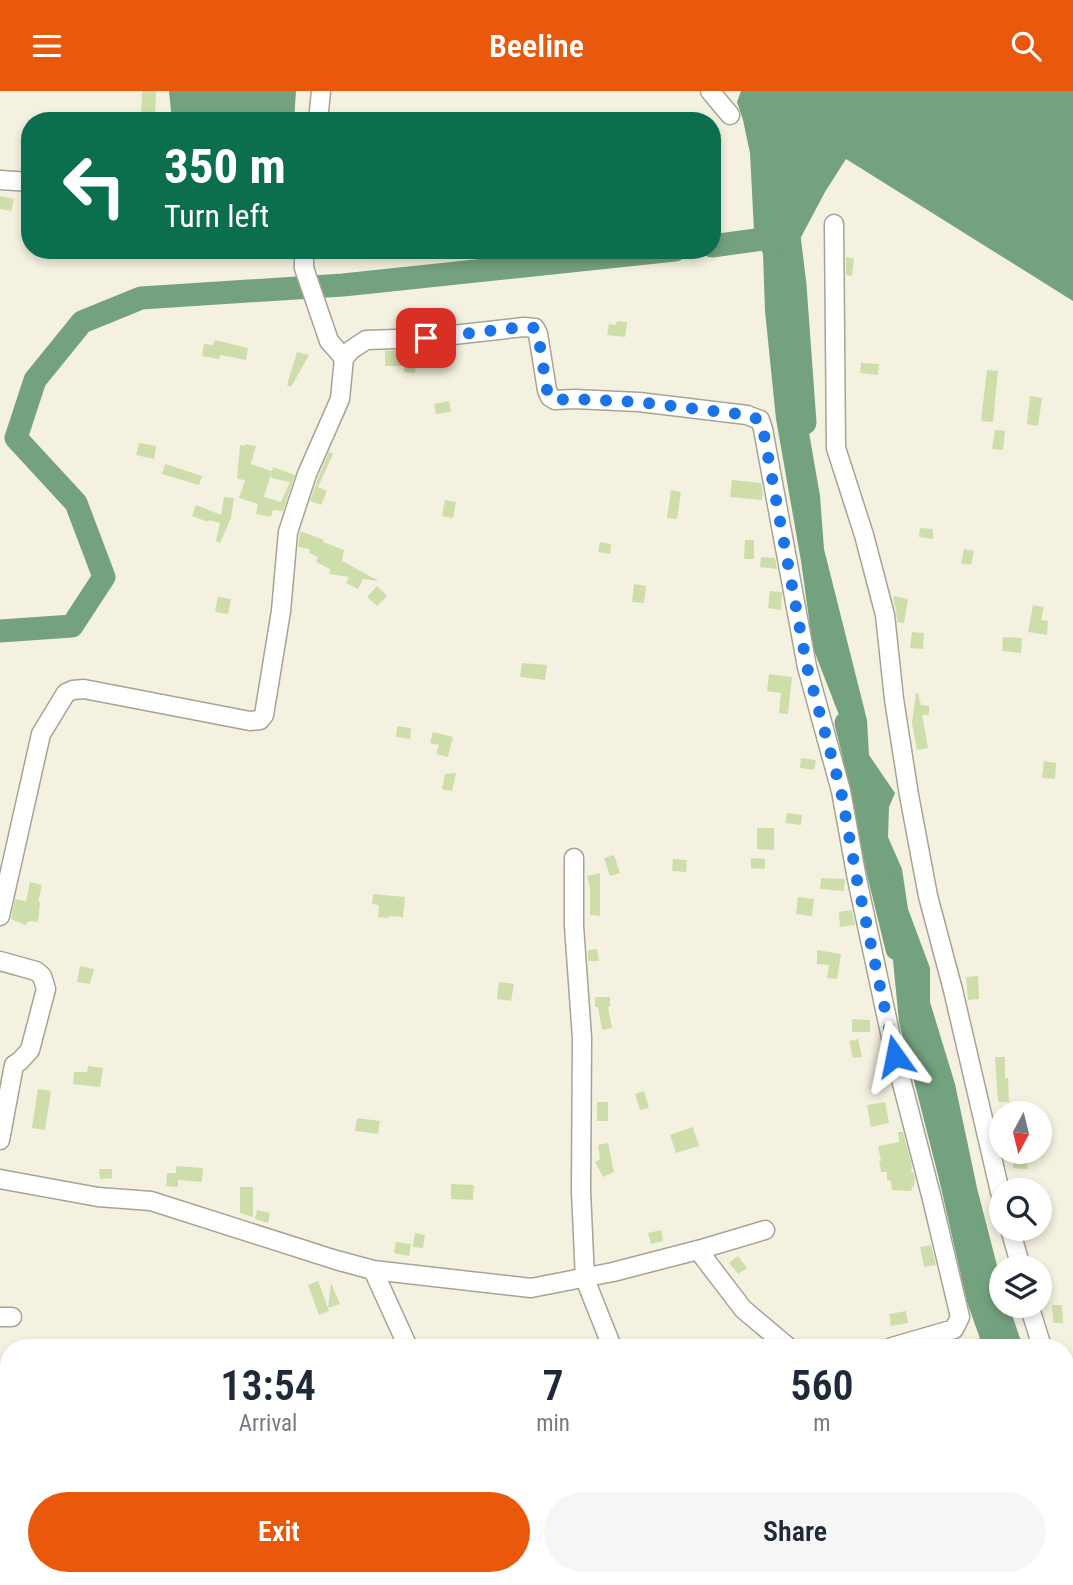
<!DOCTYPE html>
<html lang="en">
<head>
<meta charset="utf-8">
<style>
  body { margin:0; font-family:"Roboto Condensed",sans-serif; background:#f6f6f7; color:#1f2937; height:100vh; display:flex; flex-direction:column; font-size:26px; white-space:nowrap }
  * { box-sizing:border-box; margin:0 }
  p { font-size:23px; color:#747a83 }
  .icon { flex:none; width:38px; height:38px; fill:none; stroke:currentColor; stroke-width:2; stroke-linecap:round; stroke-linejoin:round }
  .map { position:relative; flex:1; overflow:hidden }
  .sheet { position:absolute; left:0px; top:1248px; width:1074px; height:247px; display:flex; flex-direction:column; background:#fff; border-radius:28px 28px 0 0; box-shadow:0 4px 10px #0003 }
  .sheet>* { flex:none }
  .guide { position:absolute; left:21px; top:21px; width:700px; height:147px; border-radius:28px; box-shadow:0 4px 10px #0003; background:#0b6e4f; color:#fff; overflow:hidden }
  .needle { width:46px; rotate:187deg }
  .fabs { position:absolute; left:989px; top:1010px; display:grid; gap:14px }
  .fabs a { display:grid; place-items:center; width:63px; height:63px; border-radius:50%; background:#fff; box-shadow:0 4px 10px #0003; font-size:35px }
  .pin { position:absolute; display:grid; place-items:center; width:60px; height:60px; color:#fff; margin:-30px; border-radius:14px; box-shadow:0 4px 10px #0006 }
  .me { position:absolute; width:77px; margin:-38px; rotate:348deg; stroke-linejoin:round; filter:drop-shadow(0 0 5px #0008) }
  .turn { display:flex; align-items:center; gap:24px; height:147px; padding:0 28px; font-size:32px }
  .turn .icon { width:91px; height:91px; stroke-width:2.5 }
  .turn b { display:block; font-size:49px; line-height:60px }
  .eta { display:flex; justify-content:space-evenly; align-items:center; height:119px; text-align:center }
  .eta b { font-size:42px; font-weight:600; line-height:49px }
  .action { display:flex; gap:14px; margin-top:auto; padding:14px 28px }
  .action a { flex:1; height:80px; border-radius:42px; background:#ea580c; color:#fff; font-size:28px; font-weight:600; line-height:80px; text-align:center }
  .action a+a { background:#f6f6f7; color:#1f2937 }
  header { display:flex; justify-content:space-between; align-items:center; height:91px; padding:0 28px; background:#ea580c; color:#fff; font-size:32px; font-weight:600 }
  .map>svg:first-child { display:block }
</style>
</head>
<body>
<header><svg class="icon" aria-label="menu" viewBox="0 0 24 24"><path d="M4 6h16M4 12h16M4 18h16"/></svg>Beeline<svg class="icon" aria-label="search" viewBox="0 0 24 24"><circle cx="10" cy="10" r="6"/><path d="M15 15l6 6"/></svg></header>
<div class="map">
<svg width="1073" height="1494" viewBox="0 0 1073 1494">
  <rect width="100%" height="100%" fill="#f5f1e1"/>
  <g fill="#74a27f">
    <path d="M169 0H296L294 30H172Z"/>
    <path d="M741 0H1073V210L846 68 825 101 791 165V202L798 245 802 301 820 405 824 458 867 629 869 664 895 702 889 716 888 746 902 778 908 818 930 877V911L955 993 977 1097 1001 1190V1214L1009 1215 1023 1256H983L967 1211 939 1088 899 931 889 828 864 723 853 660 813 557 801 470 776 328 765 220 763 163 754 140 750 62 743 29 737 11Z"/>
    <path d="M1066 1383 1073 1396V1467L1066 1446Z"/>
    <path d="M533 1486H613L617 1494H537Z"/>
  </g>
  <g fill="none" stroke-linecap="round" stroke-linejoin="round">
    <g stroke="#74a27f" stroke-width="23">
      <path d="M790 136 789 145 795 194 805 332"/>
      <path d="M712 155 786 145"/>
      <path d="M0 540 72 535 104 486 76 412 16 347 35 289 82 231 141 207 343 194 675 159"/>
      <path d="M846 632 853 660 864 723 897 858"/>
    </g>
  </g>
  <g fill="#cddeaa" fill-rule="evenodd">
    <path d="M142 0H156L155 30H141Z"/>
    <path d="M0 105 14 108 11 120 0 118Z"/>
    <path d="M846 166 854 168 852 185 846 184Z"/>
    <path d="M617 230 627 231 625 246 607 244 609 233 616 234Z"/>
    <path d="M215 249 248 257 246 269 220 264 219 268 202 265 204 253 213 254Z"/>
    <path d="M402 259V275H385V260Z"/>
    <path d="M297 261 309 264 291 296 287 294Z"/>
    <path d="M405 272 416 273 415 282 404 281Z"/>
    <path d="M861 272 879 273 878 284 860 282Z"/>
    <path d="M987 279 998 280 993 331 981 330Z"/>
    <path d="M1030 305 1042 307 1038 335 1027 333Z"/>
    <path d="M449 310 451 321 436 323 434 313Z"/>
    <path d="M995 339 1005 340 1003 359 992 358Z"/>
    <path d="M139 352 156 355 154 368 136 364Z"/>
    <path d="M245 353 256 355 251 373 272 380 273 376 295 384 283 420 273 419 271 426 256 423 258 413 239 407 245 389 237 388 240 354 245 355ZM272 380 271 387 290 391 281 411 264 406Z"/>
    <path d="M329 361 333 363 318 396 327 400 321 414 310 410 318 387Z"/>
    <path d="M165 373 202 385 199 394 162 383Z"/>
    <path d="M732 389 761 392 763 401 762 409 730 406Z"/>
    <path d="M671 399 681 401 677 428 667 427Z"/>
    <path d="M224 406 234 407 231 427 220 452 216 450 220 432 209 429 208 431 192 425 196 414 221 424Z"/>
    <path d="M445 409 456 411 453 427 442 425Z"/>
    <path d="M920 437 933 438V448L919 446Z"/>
    <path d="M300 440 324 449 323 451 344 459 342 470 377 489V490L363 488 358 498 346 492 349 486 329 483 330 478 316 471 318 466 309 462 310 458 298 456Z"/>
    <path d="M745 449H754V468H744Z"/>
    <path d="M600 451 611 453 610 463 598 461Z"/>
    <path d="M964 458 974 460 971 474 961 472Z"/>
    <path d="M761 466 775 467 777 478 760 476Z"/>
    <path d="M634 493 646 495 644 512 632 511Z"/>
    <path d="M377 495 387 505 377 515 367 506Z"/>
    <path d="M770 500 782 501 781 519 768 517Z"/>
    <path d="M893 505 908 508 904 532 897 531 896 516H895Z"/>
    <path d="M218 506 231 508 228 523 215 521Z"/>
    <path d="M1033 514 1044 516 1041 529 1048 530 1047 544 1028 541Z"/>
    <path d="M912 541 924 542 923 558 910 557Z"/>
    <path d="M1003 546 1022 547 1021 562 1002 560Z"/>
    <path d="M522 572 547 574 545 589 520 586Z"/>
    <path d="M769 583 792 586 788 623 779 622 781 602 767 600Z"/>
    <path d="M916 602H918L921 614 929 615V624H922L928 657 917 659 912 632Z"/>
    <path d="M397 635 411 637 410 648 396 646Z"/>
    <path d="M433 641 453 646 448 666 436 663 439 654 430 652Z"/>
    <path d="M801 667 816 669 814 679 800 677Z"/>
    <path d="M1044 670 1056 672 1055 688 1042 687Z"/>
    <path d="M456 682 452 700 442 698 445 683Z"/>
    <path d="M787 722 802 724 801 734 785 732Z"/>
    <path d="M757 737H774V759L757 758Z"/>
    <path d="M614 764 620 782 610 785 604 767Z"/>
    <path d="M751 767 765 768V778L751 777Z"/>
    <path d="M673 768 687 769 686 781 672 780Z"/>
    <path d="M600 782V825L590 824V797L587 785Z"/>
    <path d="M821 787 845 788 844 800 820 798Z"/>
    <path d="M30 791 42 794 38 811H40L38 831 29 830 25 834 11 828 15 808 26 810Z"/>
    <path d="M373 803 405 806 403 826 389 825V827L378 826 379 814 372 813Z"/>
    <path d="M798 806 814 808 812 825 796 823Z"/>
    <path d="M852 819 855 834 840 836 839 821Z"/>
    <path d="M597 858 599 870H588V859Z"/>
    <path d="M817 859 841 863 837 888 827 887 829 874 817 873Z"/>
    <path d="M80 875 94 878 90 893 77 891Z"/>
    <path d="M978 885 979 908 968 909 966 886Z"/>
    <path d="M499 891 514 893 511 910 497 908Z"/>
    <path d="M595 906H610V916H608L612 937 602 939 598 916H595Z"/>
    <path d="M852 928 870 929V941H852Z"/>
    <path d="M858 948 862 966 853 967 849 950Z"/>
    <path d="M995 966H1005V987H1008L1009 1011H998Z"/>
    <path d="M88 975 103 977 100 996 73 993 74 981H87Z"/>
    <path d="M38 998 51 1000 45 1039 32 1037Z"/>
    <path d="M644 1000 649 1017 640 1019 635 1003Z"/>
    <rect x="597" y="1011" width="11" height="19"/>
    <path d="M885 1011 889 1032 871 1036 867 1014Z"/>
    <path d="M357 1027 380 1030 378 1043 355 1040Z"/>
    <path d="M693 1036 699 1055 676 1062 670 1044Z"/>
    <path d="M898 1041H903L912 1075 911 1082 913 1081 915 1086 914 1096H912L911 1100 892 1099 891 1090 887 1089V1081H881L879 1070H881L878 1055 899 1051Z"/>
    <path d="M608 1052 614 1081 603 1086 595 1071 600 1068 598 1054Z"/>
    <path d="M1014 1066 1028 1067 1027 1078 1013 1077Z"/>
    <path d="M176 1075 203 1077 202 1091 178 1089V1096L166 1095 167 1082H176Z"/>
    <path d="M99 1078H112V1087L100 1088Z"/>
    <path d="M451 1093 474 1094 473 1109 451 1108Z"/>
    <path d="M240 1096H253V1126L240 1122Z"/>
    <path d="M257 1119 270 1122 268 1132 255 1128Z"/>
    <path d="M661 1139 663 1150 651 1153 648 1142Z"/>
    <path d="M415 1142 425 1144 423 1157 413 1156Z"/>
    <path d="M396 1151 411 1153 409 1165 394 1162Z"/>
    <path d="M931 1154 936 1174 924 1176 920 1156Z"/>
    <path d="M738 1165 747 1177 738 1183 729 1172Z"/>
    <path d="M318 1190 328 1217 331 1192 340 1213 328 1217 329 1220 319 1224 308 1194Z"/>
    <path d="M1052 1214H1062L1063 1232H1053Z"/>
    <path d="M906 1220 908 1232 891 1235 889 1223Z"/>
  </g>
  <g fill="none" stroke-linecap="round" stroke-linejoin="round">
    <defs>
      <g id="minor">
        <path d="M710 0 730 24"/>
        <path d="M318 30 321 0"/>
        <path d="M0 89 30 91"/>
        <path d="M834 133 836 357 864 444 885 524 894 608 909 704 928 805 953 899 1001 1105"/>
        <path d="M304 159V177L329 250 344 267"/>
        <path d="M574 767V835L582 947 581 1100 585 1188 612 1256"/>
        <path d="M0 825 41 643 66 602 73 599 84 598 250 630 260 629 264 624 281 520 288 441 307 383 340 308 344 267 351 259 366 249 426 247 524 236 535 237 538 243 547 299 550 306 555 309 574 308 639 311 747 324 760 329 763 338 807 576 841 700 857 788 895 965 932 1108 960 1226 954 1238 892 1256"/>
        <path d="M0 870 36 880 42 885 46 898 30 959 20 970 14 974 0 1049"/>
        <path d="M0 1088 98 1106 151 1110 336 1169 373 1179 531 1197 613 1181 698 1159 765 1139"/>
        <path d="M1010 1138 1021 1176"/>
        <path d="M698 1159 743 1218 788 1256"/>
        <path d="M373 1179 408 1256"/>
        <path d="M1029 1214 1042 1256"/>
        <path d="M0 1226H12"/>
        <path d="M1066 1327 1073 1346"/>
        <path d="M622 1486 626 1494"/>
        <path d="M706 1486 711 1494"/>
      </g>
    </defs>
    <use href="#minor" stroke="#a7a395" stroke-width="21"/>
    <use href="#minor" stroke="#fff" stroke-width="18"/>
  </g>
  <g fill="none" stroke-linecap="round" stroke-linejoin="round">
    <path stroke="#1a73e8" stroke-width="12" stroke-dasharray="0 21.6" d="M426 247 524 236 535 237 538 243 547 299 550 306 555 309 575 308 639 311 747 324 760 329 763 338 807 576 841 700 857 789 895 965"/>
  </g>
</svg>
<div class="fabs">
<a><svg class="needle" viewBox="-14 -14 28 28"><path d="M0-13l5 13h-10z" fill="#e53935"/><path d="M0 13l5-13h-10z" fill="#747a83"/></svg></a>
<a><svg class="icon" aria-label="search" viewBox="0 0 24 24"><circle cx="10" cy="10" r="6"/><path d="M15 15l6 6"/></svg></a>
<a><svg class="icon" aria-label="layers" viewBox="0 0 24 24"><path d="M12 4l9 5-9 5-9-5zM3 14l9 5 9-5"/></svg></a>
</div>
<div class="pin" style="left:426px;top:247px;background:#d93025"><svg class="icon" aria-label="arrive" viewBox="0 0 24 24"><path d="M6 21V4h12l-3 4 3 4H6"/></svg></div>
<svg class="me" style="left:895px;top:965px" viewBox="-20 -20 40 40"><path d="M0-17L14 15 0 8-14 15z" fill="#1a73e8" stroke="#fff" stroke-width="4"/></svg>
<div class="guide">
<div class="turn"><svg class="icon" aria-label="left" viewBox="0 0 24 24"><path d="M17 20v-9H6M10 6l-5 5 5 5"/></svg><div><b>350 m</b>Turn left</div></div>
</div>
<section class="sheet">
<div class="eta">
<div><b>13:54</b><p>Arrival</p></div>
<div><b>7</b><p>min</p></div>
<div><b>560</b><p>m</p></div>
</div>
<div class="action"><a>Exit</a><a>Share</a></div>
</section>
</div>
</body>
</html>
